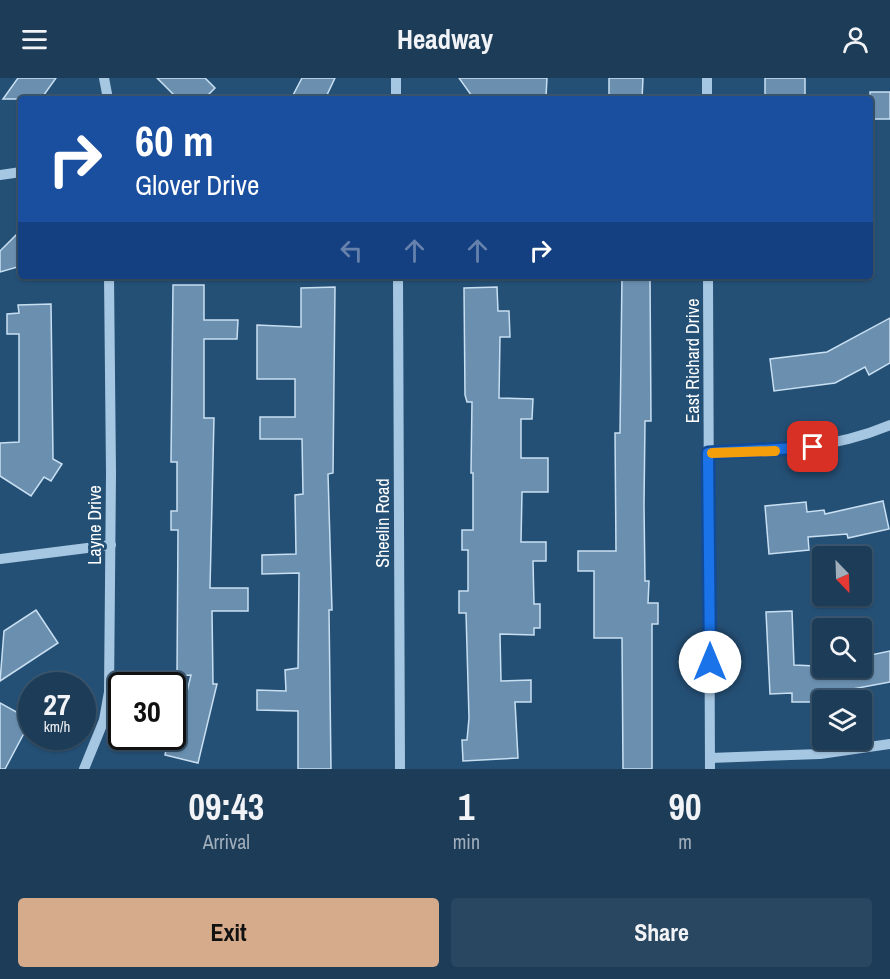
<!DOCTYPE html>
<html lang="en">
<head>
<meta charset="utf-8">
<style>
  body { margin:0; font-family:"Archivo Narrow",sans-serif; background:#294761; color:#f1f3f6; height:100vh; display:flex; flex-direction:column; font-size:22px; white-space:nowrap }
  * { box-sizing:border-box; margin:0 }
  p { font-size:20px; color:#a0adba }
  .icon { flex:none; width:33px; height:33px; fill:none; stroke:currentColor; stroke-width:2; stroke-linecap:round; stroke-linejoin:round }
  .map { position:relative; height:691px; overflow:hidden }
  .side { display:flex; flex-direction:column; background:#1c3c58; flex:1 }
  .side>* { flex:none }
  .top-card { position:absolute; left:18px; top:18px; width:855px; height:183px; border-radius:6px; box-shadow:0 2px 4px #0004,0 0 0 2px #3a566e; background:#1a4fa0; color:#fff; overflow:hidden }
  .needle { width:39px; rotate:157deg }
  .fabs { position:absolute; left:812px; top:468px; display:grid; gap:12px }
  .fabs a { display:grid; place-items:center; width:60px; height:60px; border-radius:6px; background:#1c3c58; box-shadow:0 2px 4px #0004,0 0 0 2px #3a566e; font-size:30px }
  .speed { position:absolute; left:18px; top:594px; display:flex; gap:12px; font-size:30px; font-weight:700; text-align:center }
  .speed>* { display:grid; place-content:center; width:78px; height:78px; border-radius:50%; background:#1c3c58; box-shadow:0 2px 4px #0004,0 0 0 2px #3a566e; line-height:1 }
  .speed small { font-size:15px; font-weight:400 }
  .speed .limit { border:3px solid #111; border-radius:9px; background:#fff; color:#111 }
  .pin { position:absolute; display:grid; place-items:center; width:51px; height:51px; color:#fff; margin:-26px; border-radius:12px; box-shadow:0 3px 9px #0006 }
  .me { position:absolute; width:66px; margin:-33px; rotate:0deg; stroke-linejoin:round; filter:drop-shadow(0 0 4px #0008) }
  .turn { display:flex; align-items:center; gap:21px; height:126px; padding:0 18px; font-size:27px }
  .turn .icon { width:78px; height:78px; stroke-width:2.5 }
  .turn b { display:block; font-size:42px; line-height:51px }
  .lanes { display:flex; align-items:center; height:57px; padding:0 18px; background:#0003; justify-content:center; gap:30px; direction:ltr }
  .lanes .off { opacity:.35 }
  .eta { display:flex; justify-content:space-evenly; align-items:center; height:102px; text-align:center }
  .eta b { font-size:36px; font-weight:800; line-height:42px }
  .primary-button { display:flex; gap:12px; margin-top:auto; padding:12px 18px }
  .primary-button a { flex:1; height:69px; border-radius:6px; background:#d6ab8b; color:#111; font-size:24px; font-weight:800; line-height:69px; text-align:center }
  .primary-button a+a { background:#294761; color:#f1f3f6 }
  header { display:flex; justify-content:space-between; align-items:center; height:78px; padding:0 18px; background:#1c3c58; font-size:27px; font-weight:800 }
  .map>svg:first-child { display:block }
</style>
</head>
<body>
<header><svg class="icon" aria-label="menu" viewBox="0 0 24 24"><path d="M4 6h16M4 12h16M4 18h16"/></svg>Headway<svg class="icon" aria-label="person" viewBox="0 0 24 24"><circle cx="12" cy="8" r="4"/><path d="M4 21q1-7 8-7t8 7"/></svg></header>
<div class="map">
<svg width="890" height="691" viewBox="0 0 890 691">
  <rect width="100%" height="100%" fill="#255076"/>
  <g fill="#6a8faf" stroke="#c8dff2" stroke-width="1.5">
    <path d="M18 0H56L41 21H3Z"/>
    <path d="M157 0H205L215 10 204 21H178Z"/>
    <path d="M302 0H335L325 21H291Z"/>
    <path d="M459 0H547L546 19 505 18 501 21H474Z"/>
    <path d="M609 0H643L642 21H609Z"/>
    <rect x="765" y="0" width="40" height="21"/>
    <rect x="870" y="14" width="20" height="27"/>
    <path d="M21 152V188L0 194V173Z"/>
    <path d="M622 198H650L651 343H645L644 427 645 503H649L648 525H658V546H652V691H623L622 560H594V493H578V473H616L615 355H620Z"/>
    <path d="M173 207H204V242H238L237 261H204V340H214L210 510H248V533H212L213 606H217L198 685 165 677 169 658H172V655L177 656 191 597 177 598 178 452H171V433H177V384H171Z"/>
    <path d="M335 209 333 395 328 396 332 532H329L331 691H298V633L257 632V612L286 613 285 592 298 590 299 495 262 496V477L296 476 295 417 303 416 302 361H260V339H295V301H257V247L301 249V210Z"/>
    <path d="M497 209 498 233H509L510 259H500L499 320 533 321 532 341H521V380H548V414H522L521 464H546V483H533L534 526H540V550H534V557L500 556 501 603 531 602V624H515L518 680 463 683 462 662H467L469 640 466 535H459V513H468V472H462V452H473V395H471L472 324H467L465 317 464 210Z"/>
    <path d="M51 226 53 381 62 386 51 403 44 399 31 418 0 398V365L19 364V256H7V236L19 235 18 227Z"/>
    <path d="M890 240V285L869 297 865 289 835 305 774 313 770 281 827 274Z"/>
    <path d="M883 423 889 451 848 460 847 456 808 459 809 472 769 476 765 428 806 424 807 434 824 432 825 436Z"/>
    <path d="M36 532 58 565 0 603 4 553Z"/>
    <path d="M792 533 794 587 861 590V579L890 573V604L842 613 813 615V624H792V615L770 616 766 534Z"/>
    <path d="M0 625 31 642 5 691H0Z"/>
  </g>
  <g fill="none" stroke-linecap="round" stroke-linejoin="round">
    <g stroke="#a6c7e2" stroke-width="10">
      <path d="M104 0 108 21"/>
      <path d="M396 0V21"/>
      <path d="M707 0V21"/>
      <path d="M0 97 21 94"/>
      <path d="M398 198 400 691"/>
      <path d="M708 198 710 691"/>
      <path d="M708 375C771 373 831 372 890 347"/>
      <path d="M0 481 111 467"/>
      <path d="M710 680 820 676 890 666"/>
      <path d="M84 691 104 642 109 614 111 395 109 198"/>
    </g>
  </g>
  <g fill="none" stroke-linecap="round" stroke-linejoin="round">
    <defs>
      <path id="route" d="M710 584 708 375 813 369"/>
    </defs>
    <use href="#route" stroke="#114b97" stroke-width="15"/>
    <use href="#route" stroke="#1a73e8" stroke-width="10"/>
    <path stroke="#f59e0b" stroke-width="10" d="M712 375 775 373"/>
  </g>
  <g text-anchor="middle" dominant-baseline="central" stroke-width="6" stroke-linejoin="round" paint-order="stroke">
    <g font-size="18" fill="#fff" stroke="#255076">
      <text transform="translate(692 283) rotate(-90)">East Richard Drive</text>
      <text transform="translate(382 445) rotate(-90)">Sheelin Road</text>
      <text transform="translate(94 447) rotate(-90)">Layne Drive</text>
    </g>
  </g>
</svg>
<div class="fabs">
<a><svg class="needle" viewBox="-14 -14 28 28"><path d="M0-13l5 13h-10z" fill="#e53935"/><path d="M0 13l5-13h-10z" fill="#a0adba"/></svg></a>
<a><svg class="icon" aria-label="search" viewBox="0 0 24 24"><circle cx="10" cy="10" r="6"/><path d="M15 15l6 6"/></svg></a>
<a><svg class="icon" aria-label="layers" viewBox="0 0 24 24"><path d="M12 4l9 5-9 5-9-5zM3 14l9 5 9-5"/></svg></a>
</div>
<div class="speed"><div>27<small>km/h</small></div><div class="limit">30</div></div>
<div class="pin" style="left:813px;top:369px;background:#d93025"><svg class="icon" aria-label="arrive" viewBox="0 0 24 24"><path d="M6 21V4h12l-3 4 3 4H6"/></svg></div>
<svg class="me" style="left:710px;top:584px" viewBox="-20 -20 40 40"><circle r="19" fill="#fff"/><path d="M0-13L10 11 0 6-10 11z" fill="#1a73e8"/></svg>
<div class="top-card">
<div class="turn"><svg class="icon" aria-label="right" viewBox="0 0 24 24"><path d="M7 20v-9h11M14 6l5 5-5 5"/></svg><div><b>60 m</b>Glover Drive</div></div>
<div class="lanes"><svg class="icon off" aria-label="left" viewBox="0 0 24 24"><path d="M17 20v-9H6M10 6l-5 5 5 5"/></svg><svg class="icon off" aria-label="ahead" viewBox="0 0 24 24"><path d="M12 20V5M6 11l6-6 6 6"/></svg><svg class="icon off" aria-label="ahead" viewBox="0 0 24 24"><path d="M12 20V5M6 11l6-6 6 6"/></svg><svg class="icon" aria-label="right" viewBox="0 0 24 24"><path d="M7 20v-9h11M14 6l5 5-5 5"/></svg></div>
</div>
</div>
<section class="side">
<div class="eta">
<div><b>09:43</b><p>Arrival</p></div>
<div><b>1</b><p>min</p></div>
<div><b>90</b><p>m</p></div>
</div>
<div class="primary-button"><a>Exit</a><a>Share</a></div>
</section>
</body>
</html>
